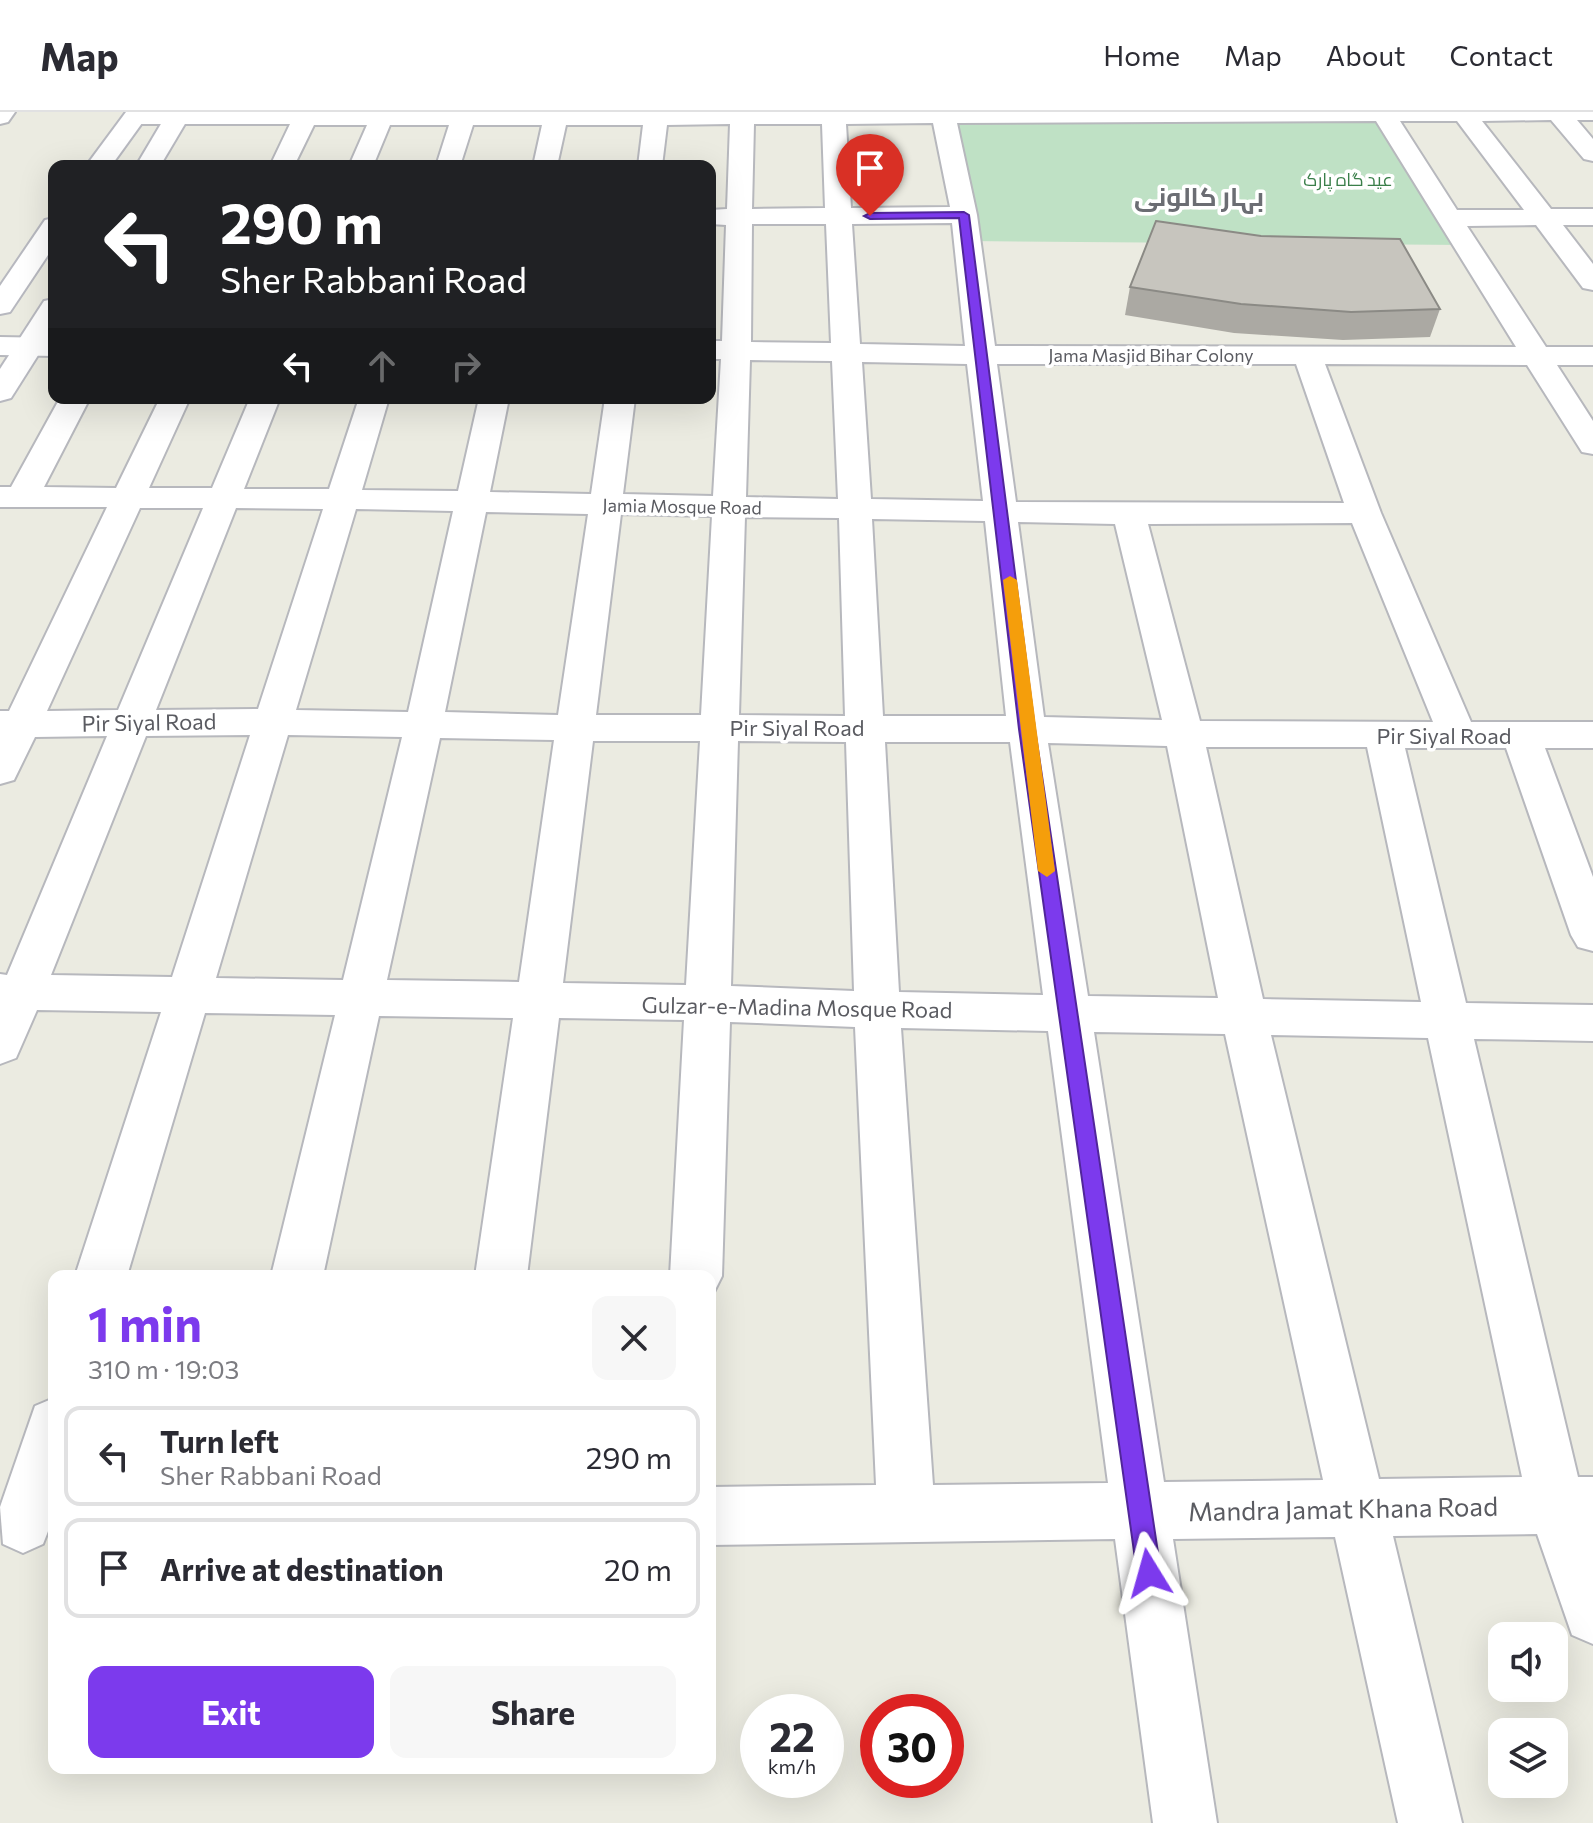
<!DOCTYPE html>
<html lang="en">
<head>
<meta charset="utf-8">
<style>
  body { margin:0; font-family:Commissioner,Cairo,sans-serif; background:#f7f7f7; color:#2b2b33; height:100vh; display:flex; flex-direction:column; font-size:30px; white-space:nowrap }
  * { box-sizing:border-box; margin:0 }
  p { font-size:26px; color:#7c7c81 }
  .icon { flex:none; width:44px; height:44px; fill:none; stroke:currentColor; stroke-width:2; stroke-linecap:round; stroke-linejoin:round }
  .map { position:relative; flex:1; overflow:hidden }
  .details { position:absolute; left:48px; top:1158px; width:668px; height:504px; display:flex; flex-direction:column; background:#fff; border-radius:16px; box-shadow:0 8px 32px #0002 }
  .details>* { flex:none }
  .guide { position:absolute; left:48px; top:48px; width:668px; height:244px; border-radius:16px; box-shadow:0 8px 32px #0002; background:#202124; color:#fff; overflow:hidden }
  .controls { position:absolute; left:1488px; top:1510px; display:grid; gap:16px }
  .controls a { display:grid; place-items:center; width:80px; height:80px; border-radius:16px; background:#fff; box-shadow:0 8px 32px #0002; font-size:40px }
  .speed { position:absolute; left:740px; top:1582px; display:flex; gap:16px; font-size:40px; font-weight:700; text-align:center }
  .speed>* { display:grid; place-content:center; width:104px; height:104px; border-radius:50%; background:#fff; box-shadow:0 8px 32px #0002; line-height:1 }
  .speed small { font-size:20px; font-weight:400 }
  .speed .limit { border:12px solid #d22; background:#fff; color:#111 }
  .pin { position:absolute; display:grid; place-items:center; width:68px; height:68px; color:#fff; margin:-82px -34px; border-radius:50% 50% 50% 0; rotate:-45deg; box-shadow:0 0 8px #0007 }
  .pin .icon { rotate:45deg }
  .me { position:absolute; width:88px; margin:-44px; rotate:352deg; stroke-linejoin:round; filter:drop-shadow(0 0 6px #0008) }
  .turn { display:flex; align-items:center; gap:28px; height:168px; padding:0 40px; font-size:36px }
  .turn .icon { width:104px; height:104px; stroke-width:2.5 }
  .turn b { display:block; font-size:56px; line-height:68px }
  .lanes { display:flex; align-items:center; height:76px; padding:0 40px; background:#0003; justify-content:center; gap:40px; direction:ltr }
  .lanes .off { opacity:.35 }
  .round { display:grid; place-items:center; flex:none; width:84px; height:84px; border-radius:16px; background:#f7f7f7 }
  .headline { display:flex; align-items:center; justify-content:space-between; height:136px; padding:0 40px }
  h1 { font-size:48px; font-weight:700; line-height:60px; color:#7c3aed }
  .cta { display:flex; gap:16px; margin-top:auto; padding:16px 40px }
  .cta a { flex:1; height:92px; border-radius:16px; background:#7c3aed; color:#fff; font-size:32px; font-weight:700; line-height:92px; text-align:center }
  .cta a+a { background:#f7f7f7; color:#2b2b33 }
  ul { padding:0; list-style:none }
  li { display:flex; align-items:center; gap:24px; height:100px; margin:0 16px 12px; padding:0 24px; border:4px solid #e1e1e2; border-radius:16px }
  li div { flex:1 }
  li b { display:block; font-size:30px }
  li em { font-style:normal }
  header { display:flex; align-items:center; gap:48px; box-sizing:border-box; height:112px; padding:0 40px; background:#fff; border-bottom:2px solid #e1e1e2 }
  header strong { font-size:38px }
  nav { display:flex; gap:44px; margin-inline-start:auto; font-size:28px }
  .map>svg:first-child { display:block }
</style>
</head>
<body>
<header>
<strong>Map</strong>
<nav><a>Home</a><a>Map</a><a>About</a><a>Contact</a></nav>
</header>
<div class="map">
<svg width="1593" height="1711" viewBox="0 0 1593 1711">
  <rect width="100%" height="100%" fill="#ebebe1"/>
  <path fill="#bfe1c5" d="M1384 3 1465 133 967 129 944 5Z"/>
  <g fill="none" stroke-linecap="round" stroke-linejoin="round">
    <defs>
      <g id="minor">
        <path d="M0 0H15L8 10 0 12Z"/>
        <path d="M127 0H1593V8H1577L1593 27V49L1584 47 1551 8 1482 9 1551 97H1593V113H1563L1593 152V178L1583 176 1536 113 1467 114 1546 235H1593V253H1557L1593 309V342L1582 340 1527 253 1325 252 1381 401 1471 610H1593V636H1545L1593 765V839L1578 835 1571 823 1506 636H1405L1466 891 1593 893V929L1474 927 1578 1365H1593V1532L1572 1523 1537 1422 1393 1424 1462 1711H1398L1335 1425 1173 1427 1217 1711H1153L1115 1427 710 1433V1375L876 1373 855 915 730 910 722 1164 714 1180 710 1182V1164H670L684 908 559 906 527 1164H475L513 906 379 904 323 1164H271L335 903 205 901 127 1164H75L161 900 37 898 16 946 0 952V862L7 863 107 624 35 625 14 668 0 672V599H9L107 395H0V375H11L60 286H90L44 375 116 376 160 286H190L149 376H212L250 286H280L244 377H329L359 286H389L362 378 458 379 479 286H509L490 380 591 382 605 286H635L623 382 713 384 721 247H710V229H722L726 113 710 112V98L727 97 730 12 667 13 662 54H638L643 13H566L557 54H533L542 13H473L460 54H436L449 13H390L373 54H349L367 13H314L294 54H270L290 12H135L127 10 123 5ZM1376 9 1516 235 995 234 977 103 957 11ZM1400 9H1457L1524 98H1457ZM933 11 950 95 851 96 846 12ZM754 12H822L825 96 752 97ZM952 111 965 234 860 232 852 112ZM752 112H826L831 231 751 230ZM750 248 832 249 838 387 746 385ZM862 250 967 252 983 389 871 387ZM997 252H1296L1344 391 1016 390ZM140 396H203L118 598 47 599ZM236 396 323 397 258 597 156 598ZM356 397 453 399 408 600 296 598ZM486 400 588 402 558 603 445 600ZM621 402 712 404 701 603H596ZM745 405 839 406 845 604 739 603ZM872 407 985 409 1006 604H883ZM1018 410 1115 412 1162 608 1044 605ZM1352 411 1433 610 1200 609 1148 412ZM250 623 172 865 51 863 146 624ZM288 623 402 625 343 868 216 866ZM440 626 554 628 519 870 387 868ZM593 629H700L686 873 563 871ZM738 629 846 630 854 879 731 874ZM885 630H1010L1043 883 899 880ZM1048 631 1167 634 1218 886 1088 884ZM1206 635H1367L1421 890 1263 887ZM901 916 1048 919 1108 1371 933 1373ZM1094 920 1225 922 1323 1368 1164 1370ZM1271 923 1428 926 1522 1365 1379 1367Z"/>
        <path d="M0 225 54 226V244L0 243Z"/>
        <path d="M54 1286V1404L43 1432 23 1441 3 1432 0 1395 35 1294Z"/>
      </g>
      <g id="secondary">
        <path d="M126 0H150L111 54H86Z"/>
        <path d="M168 0H192L160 54H136Z"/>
        <path d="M54 106V134L10 200 0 202V174L45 108Z"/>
        <path d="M54 187V218L11 286 0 289V257L44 189Z"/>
      </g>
    </defs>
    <use href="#minor" stroke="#b7b8bd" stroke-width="4"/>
    <use href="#secondary" stroke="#b7b8bf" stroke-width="4"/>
    <use href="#minor" fill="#fff" fill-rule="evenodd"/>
    <use href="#secondary" fill="#fff" fill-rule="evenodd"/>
  </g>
  <path fill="#aba9a3" d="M1130 175 1440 197 1430 225 1343 228 1234 221 1125 203Z"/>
  <path fill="#c7c5be" stroke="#8b8a85" stroke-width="2" d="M1156 109 1261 124 1400 127 1440 197 1351 200 1241 192 1130 175Z"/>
  <path fill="#7c3aed" stroke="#51269a" stroke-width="2" d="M964 100 969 103 1035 617 1161 1461 1158 1470 1149 1473 1140 1470 1137 1461 1019 617 959 106 870 107 864 104 870 101Z"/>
  <path fill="#f59e0b" d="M1010 464 1017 468 1055 759 1047 765 1038 759 1003 468Z"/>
  <g text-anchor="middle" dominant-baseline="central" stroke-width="7" stroke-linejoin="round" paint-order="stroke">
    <g font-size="18" fill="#3a7f4a" stroke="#fff">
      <text x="1348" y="67">عید گاہ پارک</text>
    </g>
    <g font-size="18" fill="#5a5b61" stroke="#fff">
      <text x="1151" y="243">Jama Masjid Bihar Colony</text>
      <text transform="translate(682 394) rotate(1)">Jamia Mosque Road</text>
    </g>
    <g font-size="22" fill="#5a5b61" stroke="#fff">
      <text transform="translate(149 610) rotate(-1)">Pir Siyal Road</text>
      <text x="797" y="615">Pir Siyal Road</text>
      <text x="1444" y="623">Pir Siyal Road</text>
      <text transform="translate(797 895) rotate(1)">Gulzar-e-Madina Mosque Road</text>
    </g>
    <g font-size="26" font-weight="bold" fill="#6b6d73" stroke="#fff">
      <text x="1199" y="83">بہار کالونی</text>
    </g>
    <g font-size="26" fill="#5a5b61" stroke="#fff">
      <text transform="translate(1343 1396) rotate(-1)">Mandra Jamat Khana Road</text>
    </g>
  </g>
</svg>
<div class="controls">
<a><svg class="icon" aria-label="sound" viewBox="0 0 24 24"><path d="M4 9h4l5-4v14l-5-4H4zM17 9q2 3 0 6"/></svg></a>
<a><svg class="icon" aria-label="layers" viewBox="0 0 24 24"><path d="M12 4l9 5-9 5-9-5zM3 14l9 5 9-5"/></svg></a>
</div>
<div class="speed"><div>22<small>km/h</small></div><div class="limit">30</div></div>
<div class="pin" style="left:870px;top:104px;background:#d93025"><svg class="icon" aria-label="arrive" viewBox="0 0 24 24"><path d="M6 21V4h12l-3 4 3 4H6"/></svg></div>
<svg class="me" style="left:1149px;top:1461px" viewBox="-20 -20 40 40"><path d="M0-17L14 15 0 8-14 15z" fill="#7c3aed" stroke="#fff" stroke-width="4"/></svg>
<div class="guide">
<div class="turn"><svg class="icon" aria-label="left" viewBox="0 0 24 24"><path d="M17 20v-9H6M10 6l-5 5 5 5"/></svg><div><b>290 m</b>Sher Rabbani Road</div></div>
<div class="lanes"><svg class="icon" aria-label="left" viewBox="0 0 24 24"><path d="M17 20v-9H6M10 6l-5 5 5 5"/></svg><svg class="icon off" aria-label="ahead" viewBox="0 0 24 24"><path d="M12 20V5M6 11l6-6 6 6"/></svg><svg class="icon off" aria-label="right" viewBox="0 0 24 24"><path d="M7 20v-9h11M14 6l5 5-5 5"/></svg></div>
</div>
<section class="details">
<div class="headline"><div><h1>1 min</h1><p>310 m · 19:03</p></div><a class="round"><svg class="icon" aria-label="close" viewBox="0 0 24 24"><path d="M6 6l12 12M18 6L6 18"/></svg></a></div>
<ul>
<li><svg class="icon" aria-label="left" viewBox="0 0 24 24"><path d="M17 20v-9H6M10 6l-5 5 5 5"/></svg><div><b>Turn left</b><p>Sher Rabbani Road</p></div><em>290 m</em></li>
<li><svg class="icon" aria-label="arrive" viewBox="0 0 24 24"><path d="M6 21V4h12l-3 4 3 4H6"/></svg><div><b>Arrive at destination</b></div><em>20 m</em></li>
</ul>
<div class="cta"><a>Exit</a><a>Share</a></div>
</section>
</div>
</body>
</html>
